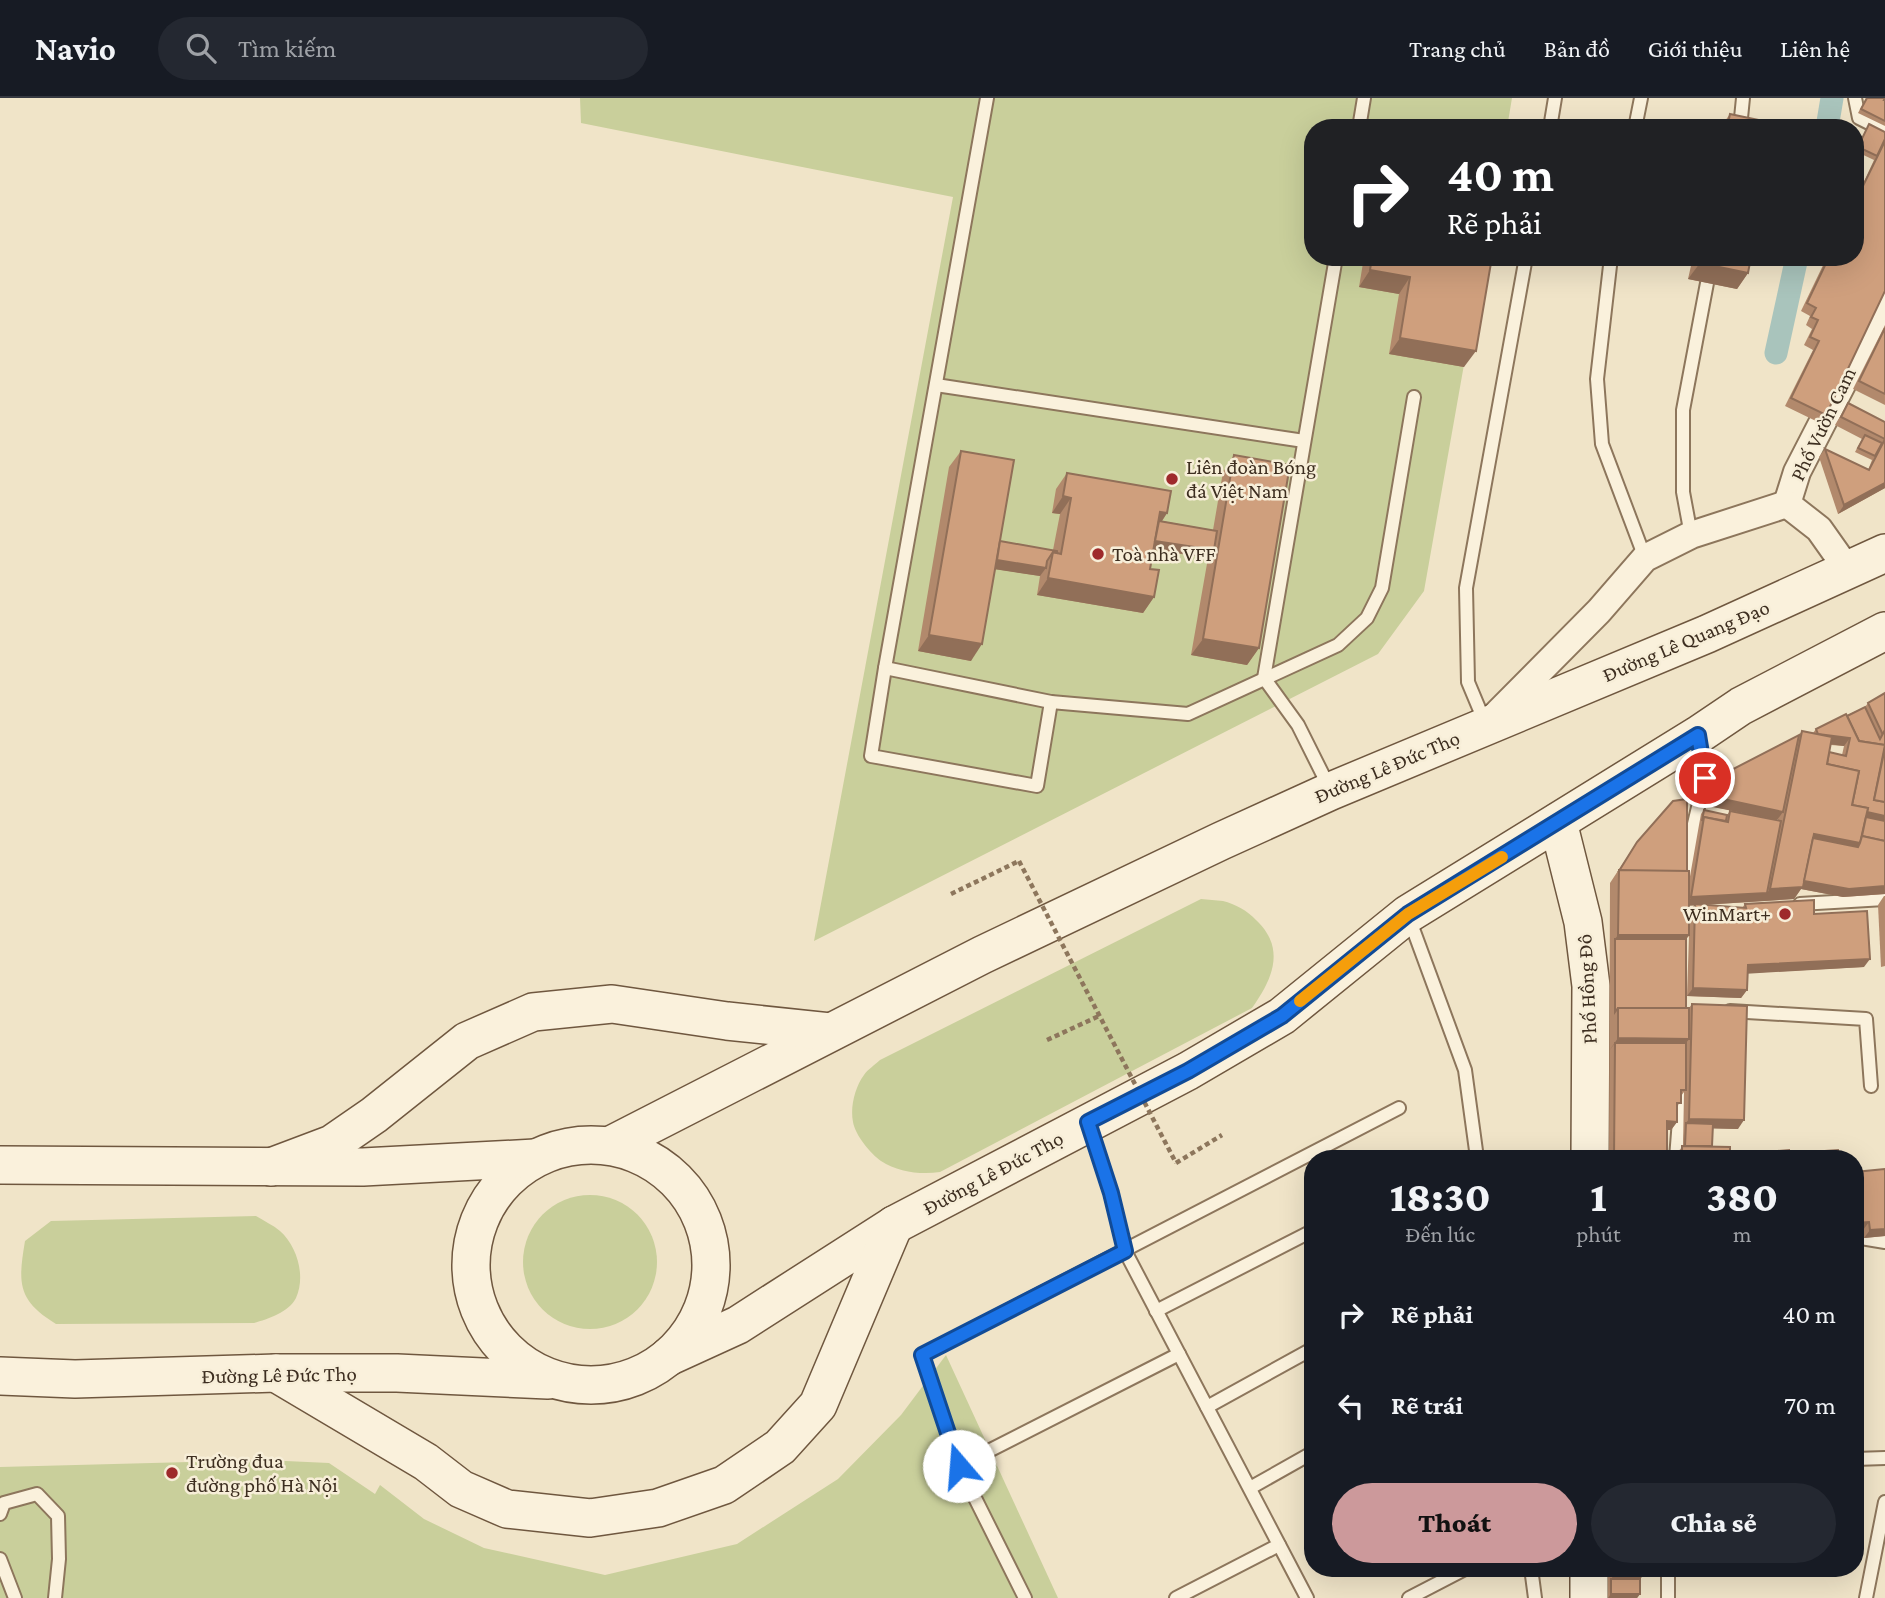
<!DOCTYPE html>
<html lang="vi">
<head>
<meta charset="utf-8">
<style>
  body { margin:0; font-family:"Crimson Pro",serif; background:#242831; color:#f1f3f6; height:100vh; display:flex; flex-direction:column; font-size:26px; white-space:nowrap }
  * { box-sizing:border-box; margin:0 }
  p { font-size:23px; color:#9ea1a6 }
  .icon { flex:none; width:38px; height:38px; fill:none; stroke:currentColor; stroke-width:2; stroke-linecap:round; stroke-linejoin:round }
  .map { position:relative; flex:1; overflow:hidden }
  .sheet { position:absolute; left:1304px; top:1052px; width:560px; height:427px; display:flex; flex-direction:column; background:#171b24; border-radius:28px; box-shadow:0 7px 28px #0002 }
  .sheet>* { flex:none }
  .top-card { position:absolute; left:1304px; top:21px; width:560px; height:147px; border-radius:28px; box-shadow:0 7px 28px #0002; background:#202124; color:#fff; overflow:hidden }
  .pin { position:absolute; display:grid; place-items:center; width:60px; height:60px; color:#fff; margin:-30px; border:4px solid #fff; border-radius:50%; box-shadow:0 2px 7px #0007 }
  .me { position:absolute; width:77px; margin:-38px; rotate:342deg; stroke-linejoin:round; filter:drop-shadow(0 0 5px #0008) }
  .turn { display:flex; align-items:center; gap:24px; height:147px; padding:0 28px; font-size:32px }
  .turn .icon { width:91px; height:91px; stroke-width:2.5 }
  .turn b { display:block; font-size:49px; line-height:60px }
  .eta { display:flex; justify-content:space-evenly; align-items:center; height:119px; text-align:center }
  .eta b { font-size:42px; font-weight:800; line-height:49px }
  .cta { display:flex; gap:14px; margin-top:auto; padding:14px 28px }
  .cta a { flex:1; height:80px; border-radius:42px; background:#cc999b; color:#111; font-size:28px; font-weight:800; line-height:80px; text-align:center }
  .cta a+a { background:#242831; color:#f1f3f6 }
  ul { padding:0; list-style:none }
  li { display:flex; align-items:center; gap:21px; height:91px; padding:0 28px }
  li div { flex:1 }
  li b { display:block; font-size:26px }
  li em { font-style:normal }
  header { display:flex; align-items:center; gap:42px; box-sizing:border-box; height:98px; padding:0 35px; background:#171b24; border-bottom:2px solid #363941 }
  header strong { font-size:33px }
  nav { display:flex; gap:38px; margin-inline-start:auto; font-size:24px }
  .search { width:490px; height:63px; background:#242831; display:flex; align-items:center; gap:18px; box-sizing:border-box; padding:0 24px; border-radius:38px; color:#9ea1a6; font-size:26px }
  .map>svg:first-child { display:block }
</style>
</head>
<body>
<header>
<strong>Navio</strong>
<div class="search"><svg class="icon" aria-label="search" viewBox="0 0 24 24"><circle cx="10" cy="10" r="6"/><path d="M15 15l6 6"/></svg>Tìm kiếm</div>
<nav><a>Trang chủ</a><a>Bản đồ</a><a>Giới thiệu</a><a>Liên hệ</a></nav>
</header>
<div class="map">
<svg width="1885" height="1500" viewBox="0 0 1885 1500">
  <rect width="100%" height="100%" fill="#f0e4c8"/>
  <g fill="#c9cf9b">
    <path d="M580 0H1512L1507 30H1312V159H1483L1424 493 1378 556 814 843 953 99 581 25Z"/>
    <path d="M1201 801C1208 802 1216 802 1223 803 1235 806 1248 813 1256 822 1286 850 1273 881 1252 910L940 1074C921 1077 898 1074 881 1063 871 1056 855 1037 853 1024 850 1009 855 989 864 977 868 971 875 967 880 962Z"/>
    <circle cx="590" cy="1164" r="67"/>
    <path d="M256 1118C264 1123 273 1127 280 1133 297 1148 306 1178 296 1200 289 1214 268 1221 254 1225L56 1226C17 1202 18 1185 25 1143L51 1123Z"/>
    <path d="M946 1257 1058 1500H0V1369L264 1362 329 1365 375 1396 380 1387 424 1421 484 1450 605 1477 737 1446 838 1381 901 1317Z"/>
  </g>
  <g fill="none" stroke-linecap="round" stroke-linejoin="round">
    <g stroke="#a9c4bc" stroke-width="23">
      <path d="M1827 30 1832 0"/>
      <path d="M1776 255 1797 159"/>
    </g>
    <defs>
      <g id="lane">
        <path d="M987 0 885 570 871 658 1037 688 1051 604"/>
        <path d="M1855 0 1859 20 1885 33"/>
        <path d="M1359 30 1364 0"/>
        <path d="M1550 30 1555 0"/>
        <path d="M1635 30 1641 0"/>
        <path d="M1740 30 1743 0"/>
        <path d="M1611 159 1597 281 1602 346 1645 460"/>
        <path d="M936 287 1304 343"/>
        <path d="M1691 437 1683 394V312L1707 185"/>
        <path d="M885 570 1051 604 1188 616 1338 547 1367 520 1382 490 1414 299"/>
        <path d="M1486 627 1468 584 1466 490 1526 159"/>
        <path d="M1329 689 1298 627 1264 580 1336 159"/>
        <path d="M1686 788 1694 726 1705 680 1699 640"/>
        <path d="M1800 806 1885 801"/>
        <path d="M1409 820 1465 972 1477 1060"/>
        <path d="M1730 913 1866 921 1871 988"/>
        <path d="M1089 1028 1111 1095 1125 1153 1307 1500"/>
        <path d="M1676 1060 1682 984"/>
        <path d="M1855 1139 1885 1144"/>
        <path d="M1156 1213 1312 1133"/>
        <path d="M1207 1309 1312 1251"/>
        <path d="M1855 1361 1885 1360"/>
        <path d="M959 1368 1179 1256"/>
        <path d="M1250 1390 1312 1355"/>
        <path d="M0 1416 4 1405 37 1396 58 1418 59 1461 55 1500"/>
        <path d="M0 1461 15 1500"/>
        <path d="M1531 1470 1535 1500"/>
        <path d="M1668 1470V1500"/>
        <path d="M1025 1500 959 1368 922 1257 1399 1010"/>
        <path d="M1176 1500 1279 1447"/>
        <path d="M1409 1500 1467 1470"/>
        <path d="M1866 1500 1885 1404"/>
      </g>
      <g id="street">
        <path d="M1787 406 1797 374 1885 203"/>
        <path d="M1787 406 1819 431 1848 472"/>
        <path d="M1493 620 1599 513 1645 460 1691 437 1787 406"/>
      </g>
      <g id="secondary">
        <path d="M1558 724 1583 824 1591 888 1590 1060"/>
        <path d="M611 1047 982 857 1221 743 1331 693 1707 536 1885 455"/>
        <circle cx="591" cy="1167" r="120"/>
        <path d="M0 1067 363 1069 535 1060"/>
        <path d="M271 1069 332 1046 374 1017 467 943 533 914 612 906 727 923 830 934"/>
        <path d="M668 1259 738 1227 894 1127 1188 973 1282 918 1408 816 1698 637 1741 608 1885 533"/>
        <path d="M276 1275 426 1364 461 1391 507 1411 590 1420 658 1410 724 1387 780 1349 818 1307 894 1127"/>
        <path d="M0 1278 75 1281 276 1275H397L548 1282"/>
        <path d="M1589 1470V1500"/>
      </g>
    </defs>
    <use href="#lane" stroke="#8d765c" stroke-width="16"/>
    <use href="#street" stroke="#8d765c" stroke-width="30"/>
    <use href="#secondary" stroke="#6f573f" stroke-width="40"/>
    <g stroke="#8d765c" stroke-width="4.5" stroke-dasharray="5 3.5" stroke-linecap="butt">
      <path d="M951 796 1019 763"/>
      <path d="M1047 942 1099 918"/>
      <path d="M1176 1065 1222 1037"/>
    </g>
    <use href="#lane" stroke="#faf1dc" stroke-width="12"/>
    <use href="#street" stroke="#faf1dc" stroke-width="26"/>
    <use href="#secondary" stroke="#faf1dc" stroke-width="37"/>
    <path stroke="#8d765c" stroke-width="4.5" stroke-dasharray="5 3.5" stroke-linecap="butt" d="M1019 763 1176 1065"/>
  </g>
  <g fill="#b2896c" fill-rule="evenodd">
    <path d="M1865 0H1885L1884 2H1885V28L1858 15 1866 0Z"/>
    <path d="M1730 16 1778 30H1720Z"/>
    <path d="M1869 26 1885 34 1826 317 1820 325 1785 308 1813 252 1804 247 1812 231 1806 227 1810 218 1801 213 1827 159H1855L1861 90 1874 62 1855 53Z"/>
    <path d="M1364 159H1492L1464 269 1389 256 1399 196 1359 189Z"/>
    <path d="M1693 159H1751L1748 175 1737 191 1688 181Z"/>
    <path d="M1885 227V307L1853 291Z"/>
    <path d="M1848 305 1885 340 1882 345 1885 341V390L1838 416 1819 359 1825 351 1868 372 1872 362 1855 354 1862 341 1835 327Z"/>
    <path d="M961 353 1000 443 1053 452 1060 416 1052 415 1056 391 1067 375 1167 415 1162 423 1213 432 1223 374 1234 357 1259 550 1247 567 1191 557 1208 460 1154 452 1150 471 1154 499 1143 515 1037 497 1040 478 995 471 971 563 918 553 949 369Z"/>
    <path d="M1885 595V796L1843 799 1801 791 1794 801 1702 807 1742 810 1745 806 1814 816 1864 869 1748 875 1747 892 1741 900 1687 898 1689 838 1686 841V910H1689L1692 906 1738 1031 1713 1030 1712 1048 1730 1053 1740 1060H1676V1056L1683 1048 1684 994 1681 998 1677 1011V1024L1671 1032H1667V1060H1609L1610 785 1637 744 1686 773 1689 784 1699 727 1701 716 1704 712 1727 717 1730 713 1778 723V721L1703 707 1706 690 1712 682 1799 637 1802 633 1813 635 1816 631 1865 609 1868 605ZM1831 647 1844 648 1842 657 1829 654ZM1689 807H1694L1689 814Z"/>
    <path d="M1884 798H1885V868L1881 869 1878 807Z"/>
    <path d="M1855 1074 1885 1138 1864 1140 1863 1132 1855 1133Z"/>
    <path d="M1608 1470H1643V1477L1640 1481V1496L1637 1500H1608Z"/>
  </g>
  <g fill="#916f58">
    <path d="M1700 165 1748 175 1737 191 1688 181Z"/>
    <path d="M1370 172 1410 179 1399 196 1359 189Z"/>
    <path d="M1400 240 1476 253 1464 269 1389 256Z"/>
    <path d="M1885 385V390L1838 416 1844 407Z"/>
    <path d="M1063 398 1071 400 1060 416 1052 415Z"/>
    <path d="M1160 414 1167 415 1156 432Z"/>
    <path d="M1151 442 1214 452 1208 460 1145 450Z"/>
    <path d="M993 461 1046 470 1040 478 987 470Z"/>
    <path d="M1048 480 1154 499 1143 515 1037 497Z"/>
    <path d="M929 537 982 546 971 563 918 553Z"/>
    <path d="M1203 541 1259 550 1247 567 1191 557Z"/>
    <path d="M1818 636 1850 640 1844 648 1812 644Z"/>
    <path d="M1709 698 1783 714 1777 722 1703 707Z"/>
    <path d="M1849 711 1885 718V728Z"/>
    <path d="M1814 736 1885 748 1852 758 1809 749Z"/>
    <path d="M1802 782 1885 788V796L1843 799 1801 791 1794 801 1686 808 1691 799 1767 795 1770 791Z"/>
    <path d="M1618 837H1689L1680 849 1615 841Z"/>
    <path d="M1870 861 1864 869 1743 876 1748 867Z"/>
    <path d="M1693 890 1747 892 1741 900 1687 898Z"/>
    <path d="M1618 940 1689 941 1680 953 1615 945 1609 953Z"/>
    <path d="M1689 1021 1744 1022 1738 1031 1686 1030V1025Z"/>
    <path d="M1667 1023 1677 1024 1671 1032H1661Z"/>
    <path d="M1869 1124 1863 1132 1855 1133V1125Z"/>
    <path d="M1885 1131V1138L1864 1140 1870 1132Z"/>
    <path d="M1614 1477H1643L1637 1486 1611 1481Z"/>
    <path d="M1611 1496H1640L1637 1500H1608Z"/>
  </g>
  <g fill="#cf9f7d" stroke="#916f58" stroke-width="2">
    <path d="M1867 0H1885L1884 2H1885V23L1861 11Z"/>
    <path d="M1730 16 1778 26V30H1727Z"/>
    <path d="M1869 26 1885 34V41L1877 58 1858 49Z"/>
    <path d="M1885 43V193L1826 317 1791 300 1819 243 1810 239 1818 222 1811 219 1816 210 1807 205 1829 159H1855V87L1862 90Z"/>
    <path d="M1372 159H1492L1476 253 1400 240 1410 179 1370 172Z"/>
    <path d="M1701 159H1751L1748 175 1700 165Z"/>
    <path d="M1885 230V296L1859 283Z"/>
    <path d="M1848 305 1885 324V341L1841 319Z"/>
    <path d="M1865 337 1882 345 1875 358 1858 350Z"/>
    <path d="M1885 341V385L1844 407 1825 351 1869 372Z"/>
    <path d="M961 353 1014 362 982 546 929 537Z"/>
    <path d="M1234 357 1290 367 1259 550 1203 541Z"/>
    <path d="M1067 375 1171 393 1167 415 1160 414 1150 471 1159 472 1154 499 1048 480 1053 454 1061 456 1071 400 1063 398Z"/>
    <path d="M1159 423 1217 433 1214 452 1155 443Z"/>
    <path d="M1000 443 1057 453V455L1053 454 1047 463 1046 470 997 462Z"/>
    <path d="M1885 595V632L1883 637 1868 605Z"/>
    <path d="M1865 609 1880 641 1885 632V647L1859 643 1847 618Z"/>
    <path d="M1846 616 1859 643 1885 647 1874 702 1885 704V718L1867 714 1868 710 1852 707 1859 673 1827 666 1829 654 1846 658 1850 640 1818 636 1816 631Z"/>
    <path d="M1802 633 1832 639 1827 666 1859 673 1852 707 1868 710 1860 745 1814 736 1803 789 1770 791Z"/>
    <path d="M1799 637 1783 714 1709 698 1712 682Z"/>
    <path d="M1885 650V704L1874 702Z"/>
    <path d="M1687 701V773H1619L1637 744 1673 703Z"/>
    <path d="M1704 712 1727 717 1726 723 1704 719 1702 723Z"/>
    <path d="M1730 713 1781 723 1767 795 1691 799 1704 719 1728 724Z"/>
    <path d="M1866 719 1885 723V743L1862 738Z"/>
    <path d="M1862 738 1885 743V788L1849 791 1804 783 1813 740 1858 749 1860 745Z"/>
    <path d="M1619 772 1689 773V837H1618Z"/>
    <path d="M1814 802V816L1867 813 1870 861 1748 867 1747 892 1693 890 1695 806 1746 810 1745 806Z"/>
    <path d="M1615 841H1686V910H1618L1615 914Z"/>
    <path d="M1692 906 1747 908 1744 1022 1689 1021Z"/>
    <path d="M1618 910H1689V941L1618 940Z"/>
    <path d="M1615 945H1686V992H1681V1005H1677V1024L1667 1023V1060H1614Z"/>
    <path d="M1686 1025 1713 1026 1712 1048H1685Z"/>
    <path d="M1682 1048 1730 1049V1060H1682Z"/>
    <path d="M1789 1052V1060H1745L1746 1056Z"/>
    <path d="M1838 1052 1839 1060H1811V1054Z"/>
    <rect x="1730" y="1053" width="10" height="7"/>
    <path d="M1885 1071V1131L1870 1132 1869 1124 1855 1125V1074Z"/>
    <rect x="1614" y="1470" width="29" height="7"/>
    <rect x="1611" y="1481" width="29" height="15"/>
  </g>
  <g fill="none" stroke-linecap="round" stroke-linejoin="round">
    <defs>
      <path id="route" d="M959 1368 922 1257 1125 1153 1111 1095 1088 1024 1188 973 1282 918 1408 816 1698 637 1705 680"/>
    </defs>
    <use href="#route" stroke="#114b97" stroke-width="18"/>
    <use href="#route" stroke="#1a73e8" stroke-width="12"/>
    <path stroke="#f59e0b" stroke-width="12" d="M1300 903 1408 816 1502 759"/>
  </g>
  <g fill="#9e2a2b" stroke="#f7eed8" stroke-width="2.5">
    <circle cx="1172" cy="381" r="7"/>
    <circle cx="1098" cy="456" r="7"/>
    <circle cx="1785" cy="816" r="7"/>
    <circle cx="172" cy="1375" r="7"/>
  </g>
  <g text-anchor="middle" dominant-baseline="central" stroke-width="5" stroke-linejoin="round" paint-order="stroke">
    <g font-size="21" fill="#3d2e20" stroke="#f7eed8">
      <text transform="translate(1823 326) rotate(-64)">Phố Vườn Cam</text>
      <text transform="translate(1686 543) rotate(-23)">Đường Lê Quang Đạo</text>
      <text transform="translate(1387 669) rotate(-23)">Đường Lê Đức Thọ</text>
      <text transform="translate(1587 891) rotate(-93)">Phố Hồng Đô</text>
      <text transform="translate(993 1075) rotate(-28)">Đường Lê Đức Thọ</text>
      <text transform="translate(279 1277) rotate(-1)">Đường Lê Đức Thọ</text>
    </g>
    <g font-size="21" fill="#3d2e20" stroke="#f7eed8" text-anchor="start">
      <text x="1186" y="369">Liên đoàn Bóng<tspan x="1186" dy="24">đá Việt Nam</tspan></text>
      <text x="1112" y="456">Toà nhà VFF</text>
      <text x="1771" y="816" text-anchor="end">WinMart+</text>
      <text x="186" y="1363">Trường đua<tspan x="186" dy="24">đường phố Hà Nội</tspan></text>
    </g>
  </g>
</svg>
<div class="pin" style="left:1705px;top:680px;background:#d93025"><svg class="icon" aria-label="arrive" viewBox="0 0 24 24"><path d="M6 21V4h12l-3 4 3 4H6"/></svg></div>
<svg class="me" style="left:959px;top:1368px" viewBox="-20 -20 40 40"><circle r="19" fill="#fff"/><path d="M0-13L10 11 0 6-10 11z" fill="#1a73e8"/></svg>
<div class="top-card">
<div class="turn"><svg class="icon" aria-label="right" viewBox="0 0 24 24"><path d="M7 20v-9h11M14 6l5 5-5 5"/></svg><div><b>40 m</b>Rẽ phải</div></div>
</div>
<section class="sheet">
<div class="eta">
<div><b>18:30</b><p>Đến lúc</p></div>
<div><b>1</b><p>phút</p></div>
<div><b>380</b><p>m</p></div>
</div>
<ul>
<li><svg class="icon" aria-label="right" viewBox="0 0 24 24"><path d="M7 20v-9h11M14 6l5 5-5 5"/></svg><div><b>Rẽ phải</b></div><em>40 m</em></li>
<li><svg class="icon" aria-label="left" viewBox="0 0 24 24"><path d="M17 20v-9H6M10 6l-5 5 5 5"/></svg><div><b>Rẽ trái</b></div><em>70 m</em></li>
</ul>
<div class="cta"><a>Thoát</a><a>Chia sẻ</a></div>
</section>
</div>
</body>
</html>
